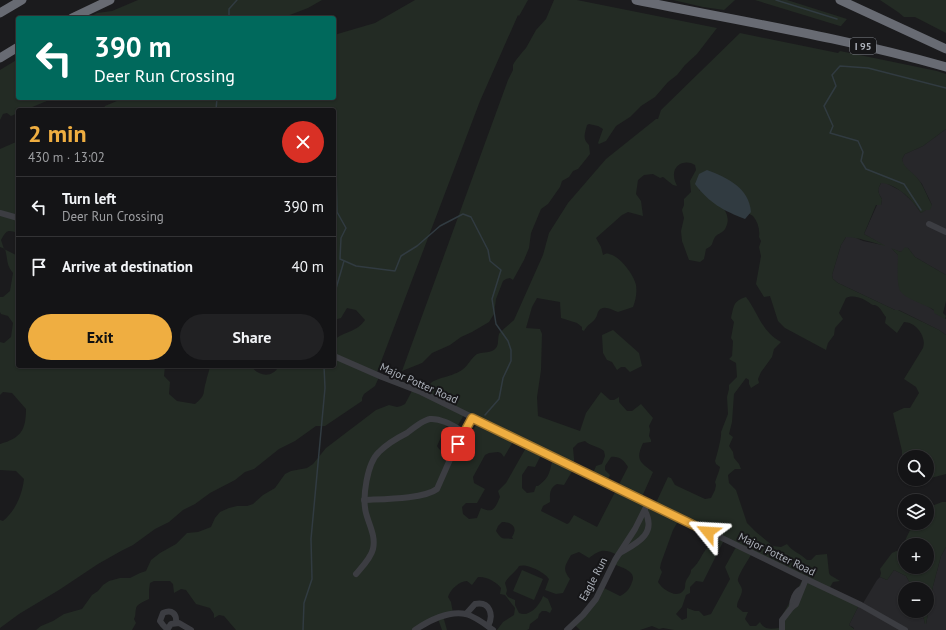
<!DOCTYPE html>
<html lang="en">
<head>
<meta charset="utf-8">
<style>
  body { margin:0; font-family:"PT Sans",sans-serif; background:#212123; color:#f1f3f6; height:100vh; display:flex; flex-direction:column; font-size:15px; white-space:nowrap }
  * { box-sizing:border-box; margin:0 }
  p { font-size:13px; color:#9d9ea1 }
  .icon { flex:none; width:22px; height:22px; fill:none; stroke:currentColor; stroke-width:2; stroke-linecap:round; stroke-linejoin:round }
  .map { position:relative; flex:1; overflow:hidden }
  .drawer { position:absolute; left:16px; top:108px; width:320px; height:260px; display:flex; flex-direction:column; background:#141416; border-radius:4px; box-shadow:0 1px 3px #0004,0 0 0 1px #333335 }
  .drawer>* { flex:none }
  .banner { position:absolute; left:16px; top:16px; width:320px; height:84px; border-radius:4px; box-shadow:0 1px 3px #0004,0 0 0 1px #333335; background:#00695c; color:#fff; overflow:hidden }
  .controls { position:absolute; left:898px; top:450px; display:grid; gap:8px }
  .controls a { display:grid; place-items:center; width:36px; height:36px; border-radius:50%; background:#141416; box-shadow:0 1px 3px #0004,0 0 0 1px #333335; font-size:20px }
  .pin { position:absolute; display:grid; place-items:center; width:34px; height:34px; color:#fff; margin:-17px; border-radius:8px; box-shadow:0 2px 6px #0006 }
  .me { position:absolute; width:44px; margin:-22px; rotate:297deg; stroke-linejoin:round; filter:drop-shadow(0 0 3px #0008) }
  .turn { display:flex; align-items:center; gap:14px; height:84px; padding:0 12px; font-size:18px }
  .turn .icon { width:52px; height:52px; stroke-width:2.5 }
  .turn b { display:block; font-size:28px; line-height:34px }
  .round { display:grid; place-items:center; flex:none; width:42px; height:42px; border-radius:21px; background:#212123 }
  .headline { display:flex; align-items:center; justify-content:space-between; height:68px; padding:0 12px }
  h1 { font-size:24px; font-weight:600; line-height:30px; color:#efae41 }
  .action { display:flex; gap:8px; margin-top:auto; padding:8px 12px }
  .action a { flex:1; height:46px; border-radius:24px; background:#efae41; color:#111; font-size:16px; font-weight:600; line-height:46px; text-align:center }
  .action a+a { background:#212123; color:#f1f3f6 }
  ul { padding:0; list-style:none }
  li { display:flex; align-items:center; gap:12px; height:60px; padding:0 12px; border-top:1px solid #333335 }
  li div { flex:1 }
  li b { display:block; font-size:15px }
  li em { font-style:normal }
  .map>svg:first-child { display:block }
</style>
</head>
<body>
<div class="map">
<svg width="946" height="630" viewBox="0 0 946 630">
  <rect width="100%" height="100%" fill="#1b1b1d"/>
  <g fill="#27272a">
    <path d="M946 129V275L915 257 908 248 901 252 892 249 898 255 899 286 946 319V335L939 330 899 310H895L838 283 833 279 832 275 841 245 846 237H854L863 241 883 245 864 234 877 205H881L882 199 879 194 878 189 881 183H886L901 191 913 202 921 213 932 205 922 184 917 178 903 165 902 159 905 154 923 146Z"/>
    <path d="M946 547V630H854V628L849 625 859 605H862L877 580 880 577 887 580 894 570 906 576 907 578 910 583 908 589H905V611H922L925 624H926L933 586 941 556Z"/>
  </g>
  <g fill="#232b24" fill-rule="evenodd">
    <path d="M138 0H322L308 8 282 18H88L97 13 112 11Z"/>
    <path d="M415 0H528L519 16 518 15 480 101 376 375 379 377 375 386 364 394 362 398V401L325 426H316L295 441 279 449 254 469 245 472 235 480 210 493 195 504 183 510 169 522 155 529 133 545 121 551 98 564 59 590 19 614 0 628V520L3 521C16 510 22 495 24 479L16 471 0 470V444C21 438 26 430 26 409L12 393 3 392 0 395V342L4 343 11 337 13 323 8 316 1 314 0 312V297H3L10 291 13 273C6 265 8 259 5 249L0 247V149L16 142H18V233C8 230 7 229 1 240L4 249 18 256V366H165L164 376 170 382 169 394 177 401 195 404C207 394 202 394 206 382 207 376 209 372 210 366H251C258 376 272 379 279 366H334V340C345 331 357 332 365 320L356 310 347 308 341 318 334 320V110H103L105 106 124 98H334V35L375 23Z"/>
    <path d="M554 0H577L717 28 697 54 685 65 677 75 668 82 655 97 641 106 630 117 616 126 606 141 599 144 598 143 603 129 598 126 589 124 587 125C585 133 582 139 589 145L590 154 578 169 573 171 569 177 562 181 560 187 548 204 541 209 531 233 529 248 524 260 513 280 510 278 506 279 503 281 496 299 494 314 489 322 472 332 461 337 450 345 432 353 422 363 402 371 508 80 513 70V65C514 62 524 50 526 48L536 30 546 19Z"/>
    <path d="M673 0H735L724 10 703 7Z"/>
    <path d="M755 0H787L847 19 841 26H840Z"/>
    <path d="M880 0H946V33L915 17H904L898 12Z"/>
    <path d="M740 33 838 53 840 51 845 52 937 71 946 74V129L923 146 905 154 902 159C904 169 912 171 918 179 924 186 927 197 932 205L930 210H926L921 213C913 200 897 184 881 183 877 190 878 193 882 199L881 205H876L864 234 886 246C873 243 858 237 846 237L841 245 832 275 833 279 838 283 895 310H898L939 330 946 335V474L927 479V457H905V475L902 473V451L893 413 904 408H910L919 393 916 387 904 379 923 348C927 337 916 322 904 322L897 333 885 323 886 317C883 314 881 308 877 306 874 304 874 306 871 304 864 299 855 294 846 298L839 313 843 319 835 328 834 335 828 343 826 350 785 328 778 321 770 296 764 297 756 284 761 256 759 247 761 241 759 237C760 230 758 222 753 216L699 184V190C712 197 734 210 726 227 724 233 718 233 715 237 711 244 714 245 706 249L704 259 700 262 689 260 682 241 681 231 684 218 682 210 684 205V199L691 192 690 181 696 170 695 165C686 159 673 164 674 176 674 180 676 183 677 186L673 185 663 177 660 178 653 174 644 175 638 180 636 194 641 201 643 216 628 212 622 215 596 238 601 247 603 255C605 254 607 253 609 254 620 256 634 275 636 285 637 293 636 299 633 307L618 312C611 309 602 304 598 312 597 314 597 317 595 319 592 323 587 325 584 331L582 330V327L577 323 561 318 560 302 537 298 532 307 526 328 540 329 542 334 541 370 537 397 538 416 580 431 586 413 601 392 610 400H614L619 397V402L627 411H632L641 404 653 418 649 426 650 430 649 436 651 440V442L643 443C635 460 640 462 653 472L641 499 655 505 668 477 671 478 675 485 705 499 711 498 715 490 716 485 715 482 719 471 720 467 716 464 715 461C717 455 722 436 721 432L728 414 727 397 729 389V385L737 377 736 363 729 359 732 356 733 341 731 338 734 322 731 318C734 306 733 301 746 297 759 314 761 331 781 342L774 349 772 357 761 372 758 379 759 383 751 388 749 384V380L746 378 734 394 732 422 729 434 733 437 729 446 733 452 734 458 739 464 741 469H735L728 475 729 483 736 490 747 523 756 532 773 546 781 547 787 544C793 552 800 553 807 560H811L816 555 827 554 829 573 830 575 840 581 833 582 829 589 859 605 849 625 854 629V630H674L663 628 659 629 652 626 640 630H580L574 624 604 588 620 596 622 595C627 592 630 588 632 582 637 571 622 568 614 564L618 555C604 549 601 549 589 558L579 552 571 555C565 566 562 569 570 579L563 593 556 594 545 590 549 579C545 572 526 563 519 566 515 573 509 575 505 583L507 590 506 594 508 597 515 600V605L519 613C529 618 540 605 543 596L548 599 552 609 550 613 546 611H542L539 614 538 618 530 624 529 629 527 630H497L503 622 514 615 515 608 505 595 500 594 501 588C497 582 486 576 478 577L472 585 467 581C459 581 450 590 448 597L451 602 453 613 443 616 447 630H442L438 619 415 630H236L224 616 219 615 214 618V614L210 608 196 604 186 590 181 589 174 593 173 584 170 581H154L150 583 149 590V599C145 601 136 604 136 609 135 613 136 615 134 619L136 623 132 630H36L41 626 53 621 64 614 82 609 92 595 98 591 103 585 109 581 120 578H130L140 573 146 571 151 560 160 553 176 544 187 533 198 532 211 527 215 518 220 512 229 508 237 506H247L253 504 263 495 275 488 285 474 291 471 307 468 313 464 326 448 376 410 389 405 397 407 401 406 405 404 413 389 425 394C427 391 428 386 431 383 436 378 454 376 462 370 468 366 471 358 477 354 482 352 488 353 492 351 500 347 497 341 499 334 499 333 513 321 514 320L543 255 549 233 568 203 606 159 656 119H658L661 110ZM464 415 478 422 465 443 470 448 466 458 463 460C458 460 455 459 453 454 447 454 440 452 437 446L441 437 444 435V430L447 425H458ZM514 440 527 446 506 483 498 491 500 497C495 508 494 514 481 508L477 518 469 519 463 514 462 507 466 503H477L485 489 474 483 473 477 485 455 489 453 498 452 501 453 504 457ZM585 441C590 446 598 446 604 451L605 456 602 464 596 466 592 476 606 483 610 475 605 470V466L611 457C619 456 624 460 628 467L597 527 574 515 569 523 567 524 541 511 543 506 550 502C550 495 549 488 557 484L564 485 574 468 575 469 573 448 578 443ZM542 453 553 458C549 472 551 476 538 486H536L534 492 527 493 522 488V475L528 466 535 467ZM680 518 715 537 713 545H711C702 550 701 562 691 570 691 575 688 576 686 581 684 585 687 588 682 592 675 598 662 589 658 582L662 572 660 568 661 563 673 530ZM502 522C513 522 518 528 512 537L513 539C503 537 503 542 496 531L498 526ZM724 540 736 547 725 567 730 579 711 614 704 616 699 611H695L687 608V618L682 620 676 614 682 607 686 595 690 593V587L696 581 703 582ZM752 553 803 579 783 614 779 628C771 629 764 630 760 622L756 626H750L745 619 748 612H743L737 607C737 600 742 596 742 590 742 587 739 584 738 581 737 576 749 559 752 553Z"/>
    <path d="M18 59V98H54L25 110H18V113L11 116 7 113 3 114 0 120V70Z"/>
    <path d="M905 247 908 248 915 257 946 275V301L943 313 946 316 945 319 934 313V310C926 305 906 299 901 292 896 286 898 263 898 255L891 248 901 252Z"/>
    <path d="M613 330 639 353 642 366 630 372 625 367H621L617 370 612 362 607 360 603 353 602 335Z"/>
    <path d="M942 502H946V547L941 556 933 586 926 624H925L922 611H927V589H908L910 583 906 576 894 570 887 580 880 577 881 573 880 569 892 553 901 549 912 526V523H927V508ZM905 545H927V567H905Z"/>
    <path d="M522 570 543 579 534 600 513 591Z"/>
  </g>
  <path fill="#313b41" d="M707 170C728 178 749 188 751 212L745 219C724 211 709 203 695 184L699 174Z"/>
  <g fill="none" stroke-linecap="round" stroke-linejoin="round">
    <g stroke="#313b41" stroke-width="1.5">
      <path d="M776 0 837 19"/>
      <path d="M229 18V9L237 0"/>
      <path d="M216 110 217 98"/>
      <path d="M334 168 336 171 337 212 346 228 341 238 340 259 356 266 395 271 401 256 417 246 440 226 463 214 471 217 488 250 490 261 501 270 492 299 496 324 508 341 511 350V361L503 378 499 399 485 415"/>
      <path d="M921 210 904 184 866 169 861 161 863 152 858 141 830 133 833 126 824 106 836 86 832 75 840 66 868 68 946 88"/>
      <path d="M334 311 335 292 344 261"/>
      <path d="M303 630 304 603 312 579 311 539 325 388 324 366"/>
    </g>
    <g stroke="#3c3d42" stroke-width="6">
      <path d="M0 213 18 218"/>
      <path d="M929 224 946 232"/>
      <path d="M334 356 382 377 421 392 559 460 642 499 806 579 861 605 905 630"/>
      <path d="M364 500C382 499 424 499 437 489L452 455 472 418"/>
      <path d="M620 553C637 543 657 534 645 511"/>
      <path d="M356 574C362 567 371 558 373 549 376 536 369 525 366 513 362 498 367 463 379 452 386 445 397 438 407 433 412 429 424 420 430 419 442 418 455 427 464 432"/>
      <path d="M792 607C792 600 795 592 801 589"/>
      <path d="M466 614 475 604C490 601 494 615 488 626"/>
      <path d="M167 629 163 625 160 621 163 613C172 609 177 614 176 623"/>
      <path d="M167 630 171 624 179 623 191 630"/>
      <path d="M415 630C428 621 449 610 466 614 476 617 485 624 493 630"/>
      <path d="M567 630 583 615 596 599 615 560 635 529 648 503"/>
      <path d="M782 630V620L792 607 796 604 806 579"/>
    </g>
    <g stroke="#686b73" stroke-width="9">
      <path d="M636 0C739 21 845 38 946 67"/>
      <path d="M840 0 946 49"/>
      <path d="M0 13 22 0"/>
      <path d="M72 18 110 0"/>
      <path d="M0 58 18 47"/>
    </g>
  </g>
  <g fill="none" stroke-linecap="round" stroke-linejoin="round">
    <defs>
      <path id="route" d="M458 444 472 418 708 532"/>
    </defs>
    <use href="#route" stroke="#9b712a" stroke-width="10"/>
    <use href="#route" stroke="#efae41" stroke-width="7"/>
  </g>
  <g text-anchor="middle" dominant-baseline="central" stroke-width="4" stroke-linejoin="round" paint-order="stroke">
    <rect fill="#161618" stroke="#80848b" stroke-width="1" x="850" y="38" width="26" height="16" rx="3"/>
    <g font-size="10" font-weight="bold" fill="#aeb3bc">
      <text x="863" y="46">I 95</text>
    </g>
    <g font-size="11" fill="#aeb3bc" stroke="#161618">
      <text transform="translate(419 383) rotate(24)">Major Potter Road</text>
      <text transform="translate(777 554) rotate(26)">Major Potter Road</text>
      <text transform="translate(593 579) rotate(-62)">Eagle Run</text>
    </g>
  </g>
</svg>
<div class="controls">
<a><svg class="icon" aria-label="search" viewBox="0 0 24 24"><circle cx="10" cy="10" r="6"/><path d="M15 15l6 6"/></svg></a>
<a><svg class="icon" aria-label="layers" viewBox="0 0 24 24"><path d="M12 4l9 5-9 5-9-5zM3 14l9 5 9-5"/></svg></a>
<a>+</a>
<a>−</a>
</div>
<div class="pin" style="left:458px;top:444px;background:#d93025"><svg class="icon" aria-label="arrive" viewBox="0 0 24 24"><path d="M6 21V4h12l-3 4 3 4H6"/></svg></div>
<svg class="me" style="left:708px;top:532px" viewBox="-20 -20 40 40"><path d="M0-17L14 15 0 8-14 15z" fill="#efae41" stroke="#fff" stroke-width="4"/></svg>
<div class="banner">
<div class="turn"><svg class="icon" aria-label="left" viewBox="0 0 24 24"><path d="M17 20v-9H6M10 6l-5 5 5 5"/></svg><div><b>390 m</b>Deer Run Crossing</div></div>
</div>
<section class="drawer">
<div class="headline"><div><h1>2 min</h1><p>430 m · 13:02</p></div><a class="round" style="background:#d93025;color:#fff"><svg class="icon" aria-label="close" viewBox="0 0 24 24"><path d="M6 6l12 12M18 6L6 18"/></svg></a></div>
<ul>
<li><svg class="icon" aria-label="left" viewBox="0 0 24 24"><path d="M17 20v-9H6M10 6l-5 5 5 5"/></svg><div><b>Turn left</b><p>Deer Run Crossing</p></div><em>390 m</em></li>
<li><svg class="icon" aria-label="arrive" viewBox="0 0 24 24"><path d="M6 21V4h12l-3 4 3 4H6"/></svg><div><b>Arrive at destination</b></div><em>40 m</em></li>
</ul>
<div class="action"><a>Exit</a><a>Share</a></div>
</section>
</div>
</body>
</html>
